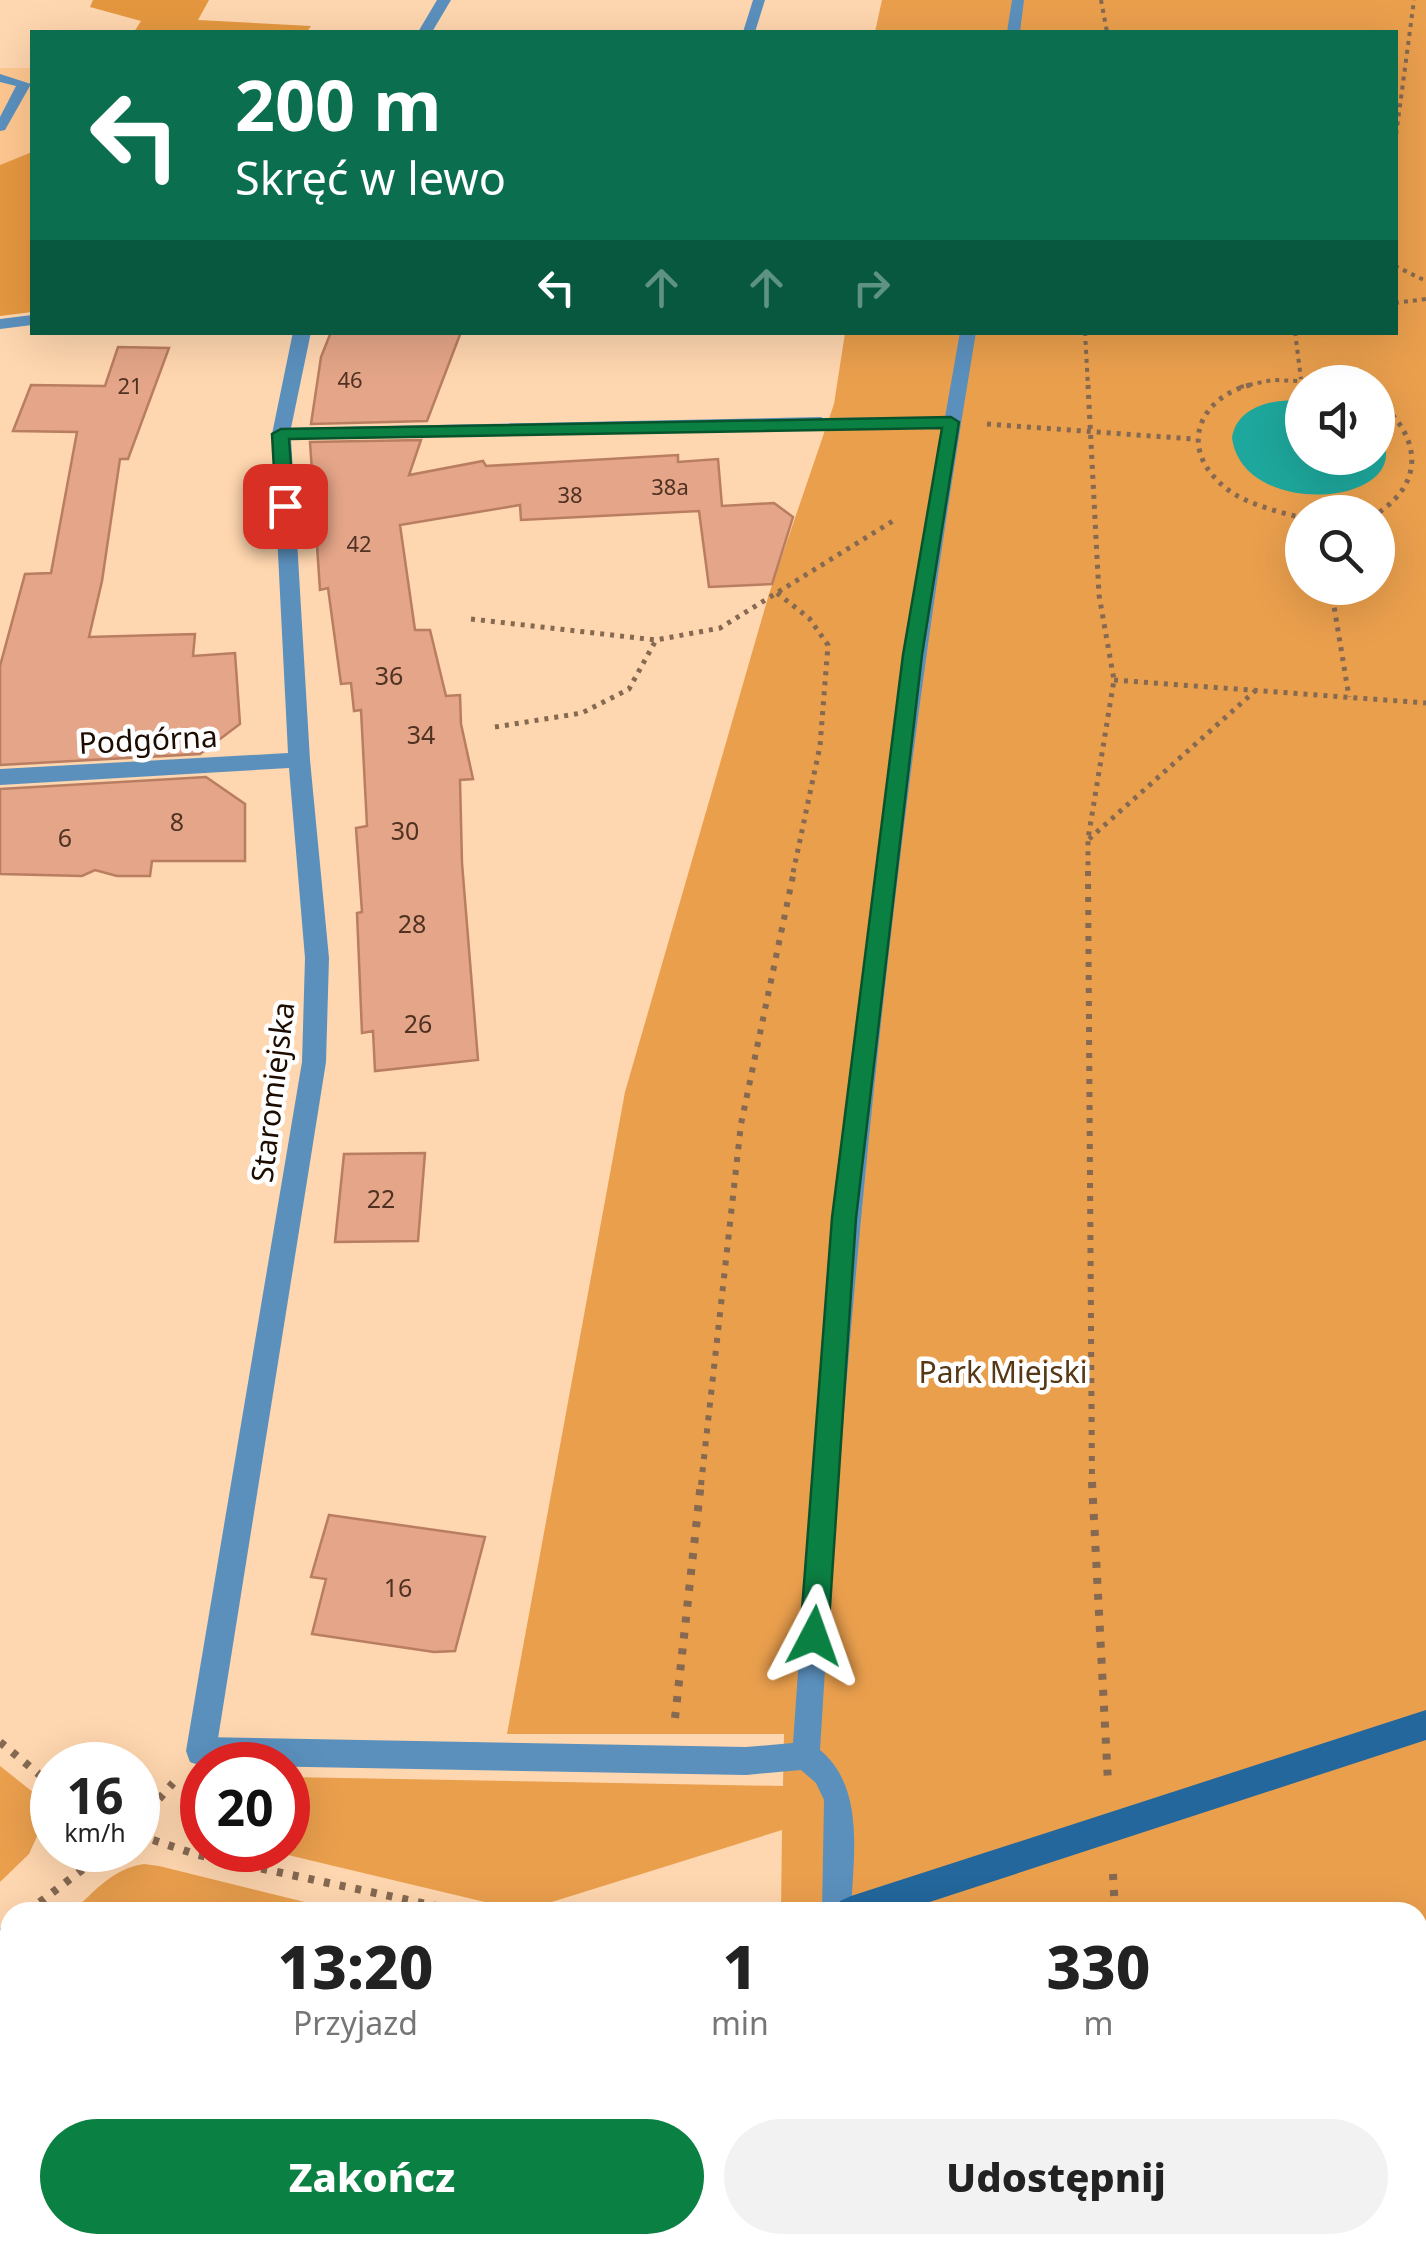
<!DOCTYPE html>
<html lang="pl">
<head>
<meta charset="utf-8">
<style>
  body { margin:0; font-family:"Noto Sans",sans-serif; background:#f2f2f2; color:#222; height:100vh; display:flex; flex-direction:column; font-size:38px; white-space:nowrap }
  * { box-sizing:border-box; margin:0 }
  p { font-size:32px; color:#767676 }
  .icon { flex:none; width:55px; height:55px; fill:none; stroke:currentColor; stroke-width:2; stroke-linecap:round; stroke-linejoin:round }
  .map { position:relative; flex:1; overflow:hidden }
  .sheet { position:absolute; left:0px; top:1902px; width:1428px; height:352px; display:flex; flex-direction:column; background:#fff; border-radius:30px 30px 0 0; box-shadow:0 10px 40px #0002 }
  .sheet>* { flex:none }
  .hud { position:absolute; left:30px; top:30px; width:1368px; height:305px; border-radius:0px; box-shadow:0 10px 40px #0002; background:#0b6e4f; color:#fff; overflow:hidden }
  .buttons { position:absolute; left:1285px; top:365px; display:grid; gap:20px }
  .buttons a { display:grid; place-items:center; width:110px; height:110px; border-radius:50%; background:#fff; box-shadow:0 10px 40px #0002; font-size:50px }
  .speed { position:absolute; left:30px; top:1742px; display:flex; gap:20px; font-size:50px; font-weight:700; text-align:center }
  .speed>* { display:grid; place-content:center; width:130px; height:130px; border-radius:50%; background:#fff; box-shadow:0 10px 40px #0002; line-height:1 }
  .speed small { font-size:25px; font-weight:400 }
  .speed .limit { border:15px solid #d22; background:#fff; color:#111 }
  .pin { position:absolute; display:grid; place-items:center; width:85px; height:85px; color:#fff; margin:-42px; border-radius:20px; box-shadow:0 5px 15px #0006 }
  .me { position:absolute; width:110px; margin:-55px; rotate:4deg; stroke-linejoin:round; filter:drop-shadow(0 0 8px #0008) }
  .turn { display:flex; align-items:center; gap:35px; height:210px; padding:0 40px; font-size:45px }
  .turn .icon { width:130px; height:130px; stroke-width:2.5 }
  .turn b { display:block; font-size:70px; line-height:85px }
  .lanes { display:flex; align-items:center; height:95px; padding:0 40px; background:#0003; justify-content:center; gap:50px; direction:ltr }
  .lanes .off { opacity:.35 }
  .eta { display:flex; justify-content:space-evenly; align-items:center; height:170px; text-align:center }
  .eta b { font-size:60px; font-weight:800; line-height:70px }
  .button { display:flex; gap:20px; margin-top:auto; padding:20px 40px }
  .button a { flex:1; height:115px; border-radius:60px; background:#0b8043; color:#fff; font-size:40px; font-weight:800; line-height:115px; text-align:center }
  .button a+a { background:#f2f2f2; color:#222 }
  .map>svg:first-child { display:block }
</style>
</head>
<body>
<div class="map">
<svg width="1426" height="2253" viewBox="0 0 1426 2253">
  <rect width="100%" height="100%" fill="#fed6af"/>
  <path fill="#fec790" d="M0 68H32V152L0 165Z"/>
  <g fill="#ea9f4d" fill-rule="evenodd">
    <path d="M882 0H1426V2253H239L258 2245H1418V1912H781L782 1830 523 1911 267 1850H288V1777L783 1786 784 1734H507L625 1092 769 594 834 404 845 333 1395 332V32H875ZM1302 382H1378V458H1302ZM1302 512H1378V588H1302Z"/>
    <path d="M0 1766 34 1793 44 1821 29 1854 0 1882Z"/>
    <path d="M144 1864 159 1866 345 1912H72C94 1892 113 1868 144 1864Z"/>
  </g>
  <g fill="#e5973f">
    <path d="M93 0H209L198 20 311 26 307 32H134L141 21 90 7Z"/>
    <path d="M32 152V312L0 316V165Z"/>
  </g>
  <path fill="#1ea79c" d="M1302 400V458H1378V431C1426 504 1244 524 1232 438 1237 405 1275 399 1302 400Z"/>
  <g fill="#e4a588" stroke="#b97d61" stroke-width="2.5">
    <path d="M331 332H461L427 421 311 424 321 357Z"/>
    <path d="M118 347 169 348 128 459H120L102 581 89 637 195 634 193 656 235 653 240 724 200 754 0 765V666L25 574 51 573 77 432 13 431 31 385 105 386Z"/>
    <path d="M421 440 409 475 483 461 486 466 678 455V462L718 459 722 506 774 503 793 517 772 584 709 587 699 511 521 520 520 505 400 525 415 630H430L446 696 460 695 461 724 473 779 460 780 462 863 478 1060 375 1071 373 1031 362 1033 357 913 362 912 356 828 367 826 361 710 354 711 351 683 341 684 328 588 320 590 310 442Z"/>
    <path d="M206 777 245 804V861H152L150 876H117L95 870 82 876 0 874V789Z"/>
    <path d="M425 1153 418 1241 335 1242 344 1154Z"/>
    <path d="M329 1515 485 1537 455 1651 434 1652 312 1634 326 1579 311 1577Z"/>
  </g>
  <g fill="none" stroke-linecap="round" stroke-linejoin="round">
    <g stroke="#856951" stroke-width="4" stroke-dasharray="4 5" stroke-linecap="butt">
      <path d="M1101 0 1107 32"/>
      <path d="M1395 143 1414 0"/>
      <path d="M1395 266 1426 281"/>
      <path d="M1395 303 1426 299"/>
      <path d="M1085 332 1088 387"/>
      <path d="M1295 332 1301 379"/>
      <path d="M1240 387 1272 380 1325 382"/>
    </g>
    <g stroke="#856951" stroke-width="5" stroke-dasharray="4 6" stroke-linecap="butt">
      <path d="M1088 385 1099 595 1114 680 1088 839V873"/>
      <path d="M1250 385C1202 397 1179 443 1218 481 1239 503 1273 510 1302 518"/>
      <path d="M1378 401C1420 436 1426 481 1378 513"/>
      <path d="M987 424 1193 439"/>
      <path d="M1331 588 1349 697"/>
      <path d="M777 593 809 618 828 645 820 746 793 873"/>
      <path d="M471 619 656 640 720 628 896 519"/>
      <path d="M1114 680 1426 703"/>
      <path d="M495 727 582 713 629 689 656 640"/>
      <path d="M1089 839 1255 691"/>
    </g>
    <g stroke="#856951" stroke-width="6" stroke-dasharray="5 8" stroke-linecap="butt">
      <path d="M1088 871 1092 1485"/>
      <path d="M701 1485 741 1124 794 871"/>
    </g>
    <g stroke="#856951" stroke-width="8" stroke-dasharray="6 10" stroke-linecap="butt">
      <path d="M1092 1482 1108 1782"/>
      <path d="M675 1718 701 1482"/>
      <path d="M0 1742 52 1785"/>
      <path d="M138 1823 173 1783"/>
      <path d="M138 1835 198 1855 464 1912"/>
      <path d="M1113 1874 1115 1912"/>
      <path d="M27 1912 108 1850"/>
      <path d="M0 1933 10 1925"/>
      <path d="M1145 2245V2253"/>
    </g>
    <g fill="#5b90bd" fill-rule="evenodd">
      <path d="M753 0H765L755 32H743Z"/>
      <path d="M1012 0H1024L1020 32H1007Z"/>
      <path d="M0 74 31 84 5 130 0 131V117L16 86 0 82Z"/>
      <path d="M32 315V325L0 329V319Z"/>
      <path d="M960 332H976C897 803 849 1274 820 1750 866 1788 853 1858 851 1912H822L824 1800 816 1783 801 1770 746 1775 201 1765 191 1761 187 1751 191 1741 201 1737 746 1747 793 1743C823 1302 866 863 943 427L821 428 813 423 821 418 945 417Z"/>
      <rect x="779" y="2245" width="32" height="8"/>
    </g>
    <g fill="#5b90bd" fill-rule="evenodd">
      <path d="M437 0H451L432 32H418Z"/>
      <path d="M293 332H311L291 428 821 417 830 423 821 429 291 439 310 760 329 958 326 1062 216 1751 212 1762 201 1766 190 1762 186 1751 302 1062 305 958 289 768 0 785V769L288 753 272 434Z"/>
    </g>
    <g fill="#23679c" fill-rule="evenodd">
      <path d="M1426 1710V1740L899 1912H835L840 1901 851 1896Z"/>
      <path d="M10 2170V2206L0 2209V2173Z"/>
    </g>
  </g>
  <path fill="#0b8043" stroke="#07532c" stroke-width="2.5" d="M951 417 959 422 922 655 856 1218 828 1636 824 1645 814 1649 804 1645 800 1636 832 1218 903 655 942 428 289 439 294 506 285 512 276 506 272 434 281 429Z"/>
  <g text-anchor="middle" dominant-baseline="central" stroke-width="9" stroke-linejoin="round" paint-order="stroke">
    <g font-size="22" fill="#4f3222">
      <text x="350" y="379">46</text>
      <text x="130" y="385">21</text>
      <text x="670" y="486">38a</text>
      <text x="570" y="494">38</text>
      <text x="359" y="543">42</text>
    </g>
    <g font-size="25" fill="#4f3222">
      <text x="389" y="675">36</text>
      <text x="421" y="734">34</text>
      <text x="177" y="821">8</text>
      <text x="405" y="830">30</text>
      <text x="65" y="837">6</text>
      <text x="412" y="923">28</text>
      <text x="418" y="1023">26</text>
      <text x="381" y="1198">22</text>
      <text x="398" y="1587">16</text>
    </g>
    <g font-size="30" fill="#1d0c00" stroke="#fff">
      <text transform="translate(148 739) rotate(-3)">Podgórna</text>
      <text transform="translate(272 1092) rotate(-83)">Staromiejska</text>
    </g>
    <g font-size="30" fill="#573814" stroke="#fff">
      <text x="1003" y="1371">Park Miejski</text>
    </g>
  </g>
</svg>
<div class="buttons">
<a><svg class="icon" aria-label="sound" viewBox="0 0 24 24"><path d="M4 9h4l5-4v14l-5-4H4zM17 9q2 3 0 6"/></svg></a>
<a><svg class="icon" aria-label="search" viewBox="0 0 24 24"><circle cx="10" cy="10" r="6"/><path d="M15 15l6 6"/></svg></a>
</div>
<div class="speed"><div>16<small>km/h</small></div><div class="limit">20</div></div>
<div class="pin" style="left:285px;top:506px;background:#d93025"><svg class="icon" aria-label="arrive" viewBox="0 0 24 24"><path d="M6 21V4h12l-3 4 3 4H6"/></svg></div>
<svg class="me" style="left:814px;top:1636px" viewBox="-20 -20 40 40"><path d="M0-17L14 15 0 8-14 15z" fill="#0b8043" stroke="#fff" stroke-width="4"/></svg>
<div class="hud">
<div class="turn"><svg class="icon" aria-label="left" viewBox="0 0 24 24"><path d="M17 20v-9H6M10 6l-5 5 5 5"/></svg><div><b>200 m</b>Skręć w lewo</div></div>
<div class="lanes"><svg class="icon" aria-label="left" viewBox="0 0 24 24"><path d="M17 20v-9H6M10 6l-5 5 5 5"/></svg><svg class="icon off" aria-label="ahead" viewBox="0 0 24 24"><path d="M12 20V5M6 11l6-6 6 6"/></svg><svg class="icon off" aria-label="ahead" viewBox="0 0 24 24"><path d="M12 20V5M6 11l6-6 6 6"/></svg><svg class="icon off" aria-label="right" viewBox="0 0 24 24"><path d="M7 20v-9h11M14 6l5 5-5 5"/></svg></div>
</div>
<section class="sheet">
<div class="eta">
<div><b>13:20</b><p>Przyjazd</p></div>
<div><b>1</b><p>min</p></div>
<div><b>330</b><p>m</p></div>
</div>
<div class="button"><a>Zakończ</a><a>Udostępnij</a></div>
</section>
</div>
</body>
</html>
